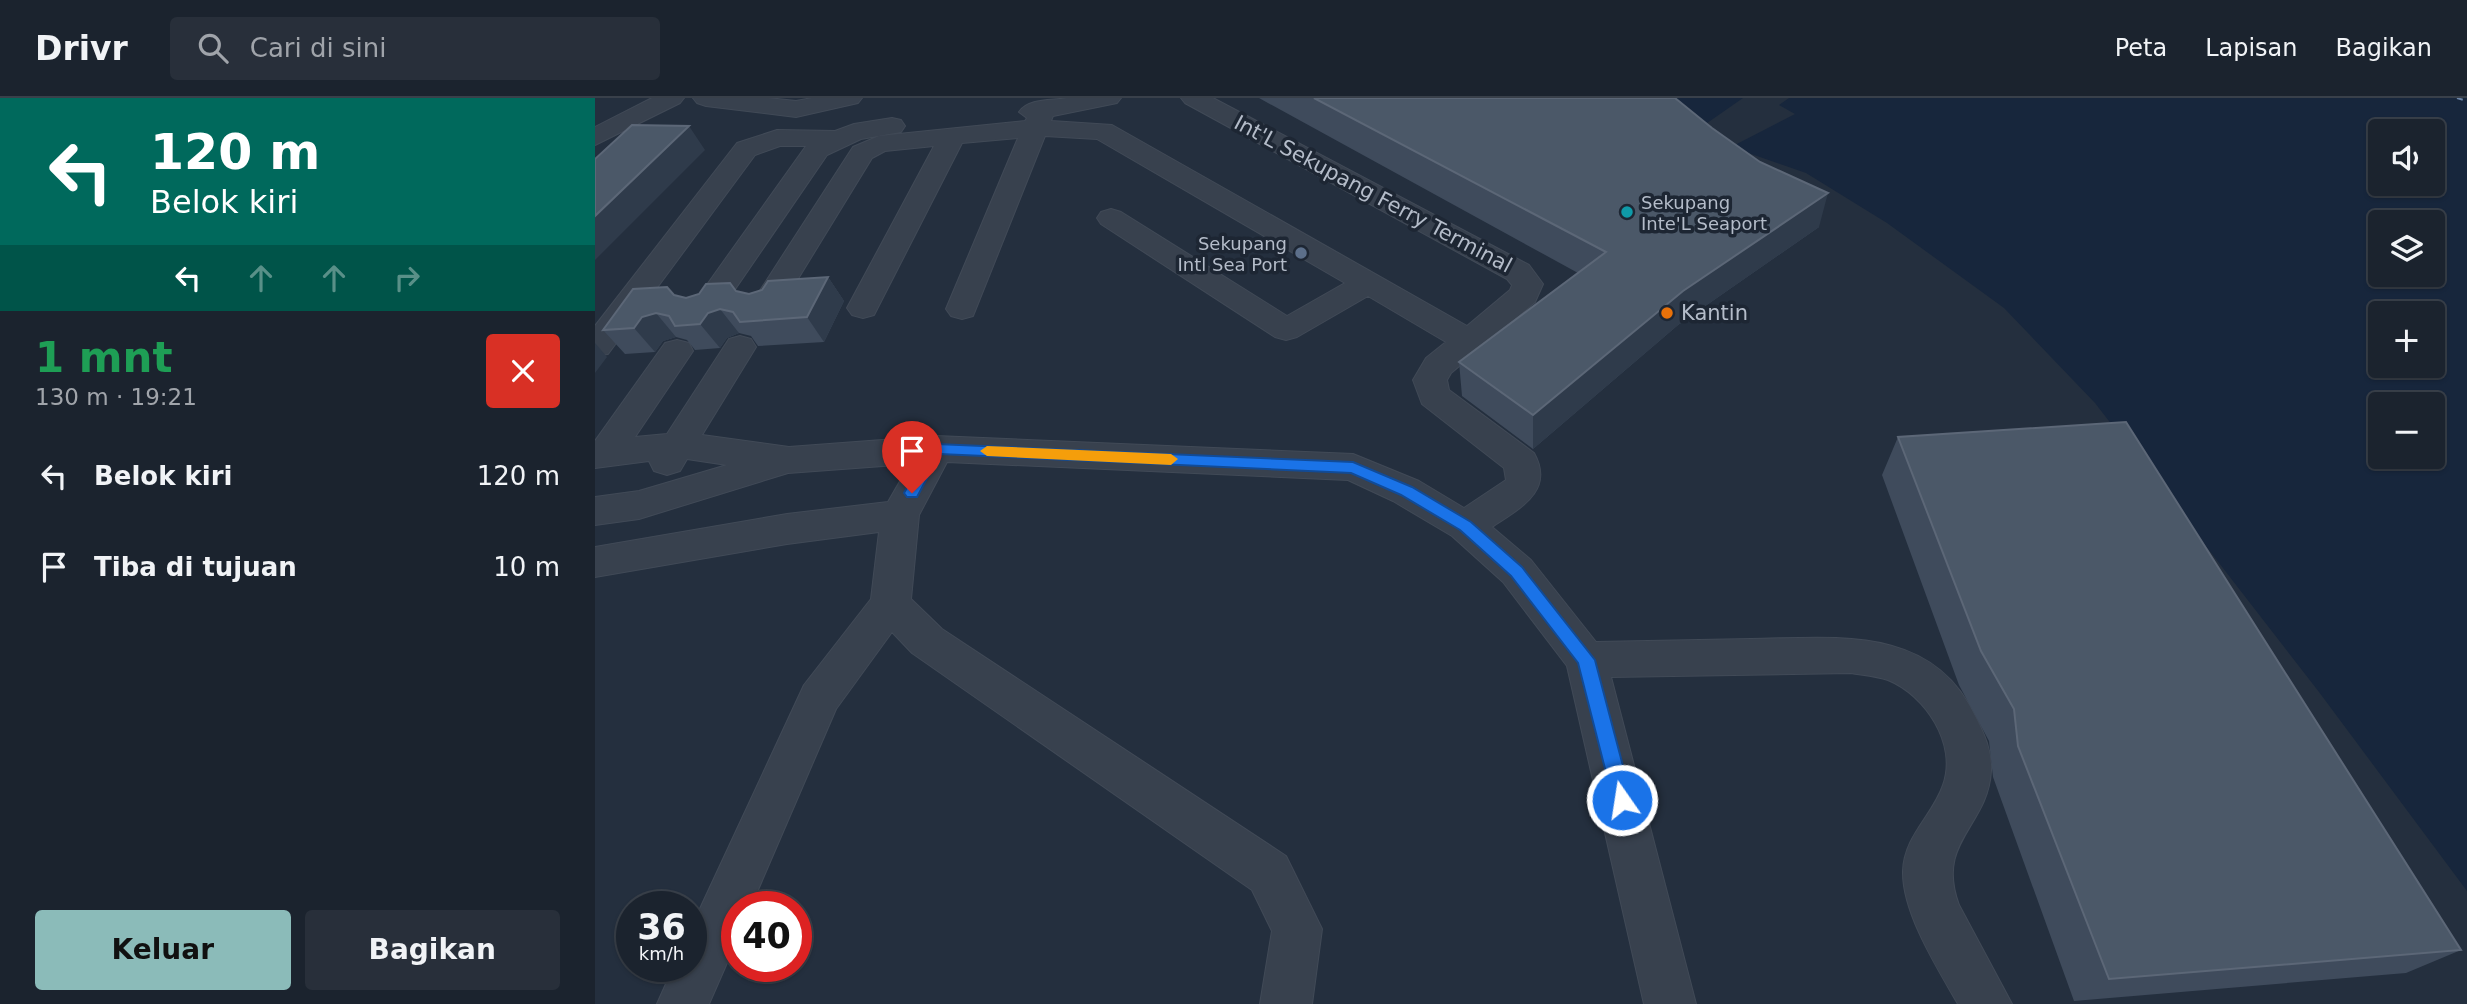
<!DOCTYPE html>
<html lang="id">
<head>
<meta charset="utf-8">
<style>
  body { margin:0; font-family:"DejaVu Sans",sans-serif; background:#282f3a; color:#f1f3f6; height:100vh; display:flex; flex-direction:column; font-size:26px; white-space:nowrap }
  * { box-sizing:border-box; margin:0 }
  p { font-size:23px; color:#a0a4aa }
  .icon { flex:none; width:38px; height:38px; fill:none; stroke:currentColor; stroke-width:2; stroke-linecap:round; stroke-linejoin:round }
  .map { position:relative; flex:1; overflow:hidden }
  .side { display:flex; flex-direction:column; background:#1b232e; width:595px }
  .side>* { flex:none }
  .guide { background:#00695c; color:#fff; overflow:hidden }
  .fabs { position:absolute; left:1773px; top:21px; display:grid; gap:14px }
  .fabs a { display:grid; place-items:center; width:77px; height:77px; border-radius:7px; background:#1b232e; box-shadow:0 2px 5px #0004,0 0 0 2px #39404a; font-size:35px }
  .speed { position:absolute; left:21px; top:793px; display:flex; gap:14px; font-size:35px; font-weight:700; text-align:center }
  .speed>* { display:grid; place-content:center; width:91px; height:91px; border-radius:50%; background:#1b232e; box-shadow:0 2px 5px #0004,0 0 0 2px #39404a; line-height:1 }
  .speed small { font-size:18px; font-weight:400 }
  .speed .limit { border:10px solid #d22; background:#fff; color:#111 }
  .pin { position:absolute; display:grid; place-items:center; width:60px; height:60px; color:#fff; margin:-72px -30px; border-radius:50% 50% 50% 0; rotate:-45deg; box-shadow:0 0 7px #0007 }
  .pin .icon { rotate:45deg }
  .me { position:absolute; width:77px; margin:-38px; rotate:347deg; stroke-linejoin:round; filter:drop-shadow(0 0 5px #0008) }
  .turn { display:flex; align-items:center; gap:24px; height:147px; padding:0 35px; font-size:32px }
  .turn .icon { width:91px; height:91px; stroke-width:2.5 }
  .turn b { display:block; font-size:49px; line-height:60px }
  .lanes { display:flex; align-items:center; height:66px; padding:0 35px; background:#0003; justify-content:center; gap:35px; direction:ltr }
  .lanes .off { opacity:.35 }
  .round { display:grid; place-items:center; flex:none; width:74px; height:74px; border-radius:7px; background:#282f3a }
  .head { display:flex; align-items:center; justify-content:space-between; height:119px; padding:0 35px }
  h1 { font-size:42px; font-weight:700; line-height:52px; color:#1e9e55 }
  .button { display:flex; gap:14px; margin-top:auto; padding:14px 35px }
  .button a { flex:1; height:80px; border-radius:7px; background:#8bbbb9; color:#111; font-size:28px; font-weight:700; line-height:80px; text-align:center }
  .button a+a { background:#282f3a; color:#f1f3f6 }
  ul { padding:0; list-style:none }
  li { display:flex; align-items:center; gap:21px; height:91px; padding:0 35px }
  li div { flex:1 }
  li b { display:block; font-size:26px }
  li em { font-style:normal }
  header { display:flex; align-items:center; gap:42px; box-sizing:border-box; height:98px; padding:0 35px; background:#1b232e; border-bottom:2px solid #39404a }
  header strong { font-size:33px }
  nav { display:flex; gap:38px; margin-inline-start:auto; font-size:24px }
  .search { width:490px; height:63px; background:#282f3a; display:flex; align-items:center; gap:18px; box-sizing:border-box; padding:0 24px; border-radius:7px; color:#a0a4aa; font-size:26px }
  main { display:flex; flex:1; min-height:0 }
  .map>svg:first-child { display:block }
</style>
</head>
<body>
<header>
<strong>Drivr</strong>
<div class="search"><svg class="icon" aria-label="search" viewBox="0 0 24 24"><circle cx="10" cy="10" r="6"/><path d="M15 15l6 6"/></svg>Cari di sini</div>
<nav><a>Peta</a><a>Lapisan</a><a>Bagikan</a></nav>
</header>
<main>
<section class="side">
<div class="guide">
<div class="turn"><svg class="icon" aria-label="left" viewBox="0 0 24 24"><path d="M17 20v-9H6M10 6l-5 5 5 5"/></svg><div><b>120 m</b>Belok kiri</div></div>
<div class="lanes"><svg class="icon" aria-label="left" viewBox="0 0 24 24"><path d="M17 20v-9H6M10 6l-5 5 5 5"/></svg><svg class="icon off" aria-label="ahead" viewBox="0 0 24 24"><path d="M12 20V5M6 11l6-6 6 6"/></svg><svg class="icon off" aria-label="ahead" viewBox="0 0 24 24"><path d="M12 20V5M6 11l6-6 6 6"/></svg><svg class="icon off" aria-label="right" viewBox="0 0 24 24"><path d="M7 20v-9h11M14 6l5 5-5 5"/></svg></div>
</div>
<div class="head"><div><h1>1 mnt</h1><p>130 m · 19:21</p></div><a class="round" style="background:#d93025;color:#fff"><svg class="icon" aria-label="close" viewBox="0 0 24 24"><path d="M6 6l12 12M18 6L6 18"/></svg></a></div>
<ul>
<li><svg class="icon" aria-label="left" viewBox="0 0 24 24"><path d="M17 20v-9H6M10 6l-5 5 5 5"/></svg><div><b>Belok kiri</b></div><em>120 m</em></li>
<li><svg class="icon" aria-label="arrive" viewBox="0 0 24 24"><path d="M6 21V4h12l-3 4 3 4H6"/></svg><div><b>Tiba di tujuan</b></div><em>10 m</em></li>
</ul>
<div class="button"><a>Keluar</a><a>Bagikan</a></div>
</section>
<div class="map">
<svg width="1872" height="906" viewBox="0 0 1872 906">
  <rect width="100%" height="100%" fill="#242f3e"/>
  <path fill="#17263c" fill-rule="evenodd" d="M1081 0H1872V793L1724 594 1500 305 1409 210 1292 125 1211 75 1136 49 1105 30ZM1785 33H1838V86H1785ZM1785 124H1838V177H1785ZM1785 215H1838V268H1785ZM1785 306H1838V359H1785Z"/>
  <path fill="#242f3e" d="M1148 0H1194L1184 7 1200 16 1136 49 1105 30Z"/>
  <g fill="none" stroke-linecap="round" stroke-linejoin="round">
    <path stroke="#6d86a8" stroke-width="2" stroke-dasharray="6 5" stroke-linecap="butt" d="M1862 0 1872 3"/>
    <defs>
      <g id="minor">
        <path d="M57 0H89L85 5 0 47V29Z"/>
        <path d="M98 0H173L201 3 217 0H267L263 5 201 19 111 8 102 5Z"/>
        <path d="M472 0H526L522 5 458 18 456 23 517 27 872 228 915 192 917 187 912 181 590 5 586 0H618L934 167 948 186 940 204 856 275 852 282 854 292 939 355C960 393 925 410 897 429L936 462 1001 544C1053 543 1104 542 1156 541 1240 540 1337 526 1380 618 1389 635 1397 653 1396 673 1393 729 1340 743 1364 807L1417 906H1363C1343 871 1307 815 1308 773 1309 738 1338 717 1348 687 1363 646 1330 597 1293 582 1281 578 1268 577 1256 575L1016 579 1101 906H1049L972 568 908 484 857 438 798 403 753 382 352 364 324 417 316 501 347 531 691 758 727 831 717 906H665L677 833 657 792 317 555 297 534 241 611 156 808H142V842L114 906H62L79 868H96V830L209 587 276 501 284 434 192 446 0 479V449L192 416 293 404 315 366 193 375 44 421 0 427V399L44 393 132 367 92 361 85 373 72 377 59 373 54 363 0 370V343L70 245 82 242 94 245 98 253 40 339 72 336 134 241 145 238 156 241 161 249 107 337 194 349 341 338 758 356 824 383 869 410 911 382 909 370 827 306 818 282 831 260 851 244 773 198 702 239 691 242 680 239 506 126 502 120 506 114 516 111 526 114 692 218 750 185 502 41 450 38 378 218 367 221 356 218 351 211 423 40 367 45 279 217 268 220 257 217 252 210 339 48 290 53 277 60 182 215 171 218 160 215 155 208 258 49 284 38 430 23 432 20 424 14C434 0 456 3 472 0Z"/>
        <path d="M297 20 306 22 310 28 306 34 266 41 232 57 121 219 110 222 99 219 94 212 99 205 211 48H185L160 57 13 256 0 258V228L142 45 182 32 240 33 259 26Z"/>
      </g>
    </defs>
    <use href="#minor" stroke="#414a57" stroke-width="2"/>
    <use href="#minor" fill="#38414e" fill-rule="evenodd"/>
  </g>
  <g fill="#3f4b5c">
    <path d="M664 0H1080L1224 129 1083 227 938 351 867 298 864 264 983 175Z"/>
    <path d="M233 179 249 203 229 244 163 248 156 238 144 235 132 240 125 250 100 252 92 242 81 239 68 243 60 254 30 256 8 232 79 198 91 200 141 193 154 196Z"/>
    <path d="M1303 339 1866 852 1811 875 1479 903 1398 679 1394 643 1364 587 1287 377Z"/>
  </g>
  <g fill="#2f3b4b">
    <path d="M94 28 110 52 0 162V118Z"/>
    <path d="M1233 95 1224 129 1083 227 938 351V317L1088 193Z"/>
    <path d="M233 179 249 203 229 244 212 219Z"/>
    <path d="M125 211 144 235 132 240 125 250 105 226 113 215Z"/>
    <path d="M61 215 81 239 68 243 60 254 39 230 47 219Z"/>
    <path d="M0 245 12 259 0 275Z"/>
  </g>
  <g fill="#4b5868" stroke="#5c6777" stroke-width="2">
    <path d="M719 0H1080L1117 30 1165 64 1233 95 1088 193 938 317 864 264 1011 154Z"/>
    <path d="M37 27 94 28 0 118V61Z"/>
    <path d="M233 179 212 219 145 224 138 214 125 211 113 215 105 226 80 228 74 218 61 215 47 219 39 230 8 232 38 191 72 189 79 197 91 200 104 196 111 186 135 185 141 193 154 196 167 192 173 183Z"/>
    <path d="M1531 324 1866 852 1514 881 1423 648 1419 611 1386 553 1303 339Z"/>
  </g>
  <path fill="#1a73e8" stroke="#114b97" stroke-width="2" d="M341 346 758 364 817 389 876 424 927 469 1000 562 1037 702 1034 709 1027 711 1020 709 1018 702 983 565 916 478 865 432 806 397 756 375 345 356 322 399H312L309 395 336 347Z"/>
  <path fill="#f59e0b" d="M392 348 576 356 583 361 576 367 392 358 385 353Z"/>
  <circle fill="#0f9aa8" stroke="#1d2633" stroke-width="2.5" cx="1032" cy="114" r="7"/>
  <circle fill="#5c6f8a" stroke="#1d2633" stroke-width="2.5" cx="706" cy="155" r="7"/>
  <circle fill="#e8710a" stroke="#1d2633" stroke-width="2.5" cx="1072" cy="215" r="7"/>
  <g text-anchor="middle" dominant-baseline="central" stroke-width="7" stroke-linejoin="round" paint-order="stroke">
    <g font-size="18" fill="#b4bcc9" stroke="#1d2633" text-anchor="start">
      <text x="1046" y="104">Sekupang<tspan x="1046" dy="21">Inte'L Seaport</tspan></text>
      <text x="692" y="145" text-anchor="end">Sekupang<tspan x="692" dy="21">Intl Sea Port</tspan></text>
    </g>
    <g font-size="21" fill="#b4bcc9" stroke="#1d2633">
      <text transform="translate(778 96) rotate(28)">Int'L Sekupang Ferry Terminal</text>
    </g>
    <g font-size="21" fill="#b4bcc9" stroke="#1d2633" text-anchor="start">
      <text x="1086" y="215">Kantin</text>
    </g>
  </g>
</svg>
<div class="fabs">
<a><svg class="icon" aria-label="sound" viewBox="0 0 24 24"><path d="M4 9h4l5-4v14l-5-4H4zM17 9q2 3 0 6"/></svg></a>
<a><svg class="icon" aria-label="layers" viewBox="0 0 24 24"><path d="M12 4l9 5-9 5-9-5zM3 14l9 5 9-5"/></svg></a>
<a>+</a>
<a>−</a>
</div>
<div class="speed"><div>36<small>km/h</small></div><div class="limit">40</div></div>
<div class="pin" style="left:317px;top:395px;background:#d93025"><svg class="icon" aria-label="arrive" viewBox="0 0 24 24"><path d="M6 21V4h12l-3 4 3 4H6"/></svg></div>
<svg class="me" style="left:1027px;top:702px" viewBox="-20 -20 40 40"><circle r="17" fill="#1a73e8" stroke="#fff" stroke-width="3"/><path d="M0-11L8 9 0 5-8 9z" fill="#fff"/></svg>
</div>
</main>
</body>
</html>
